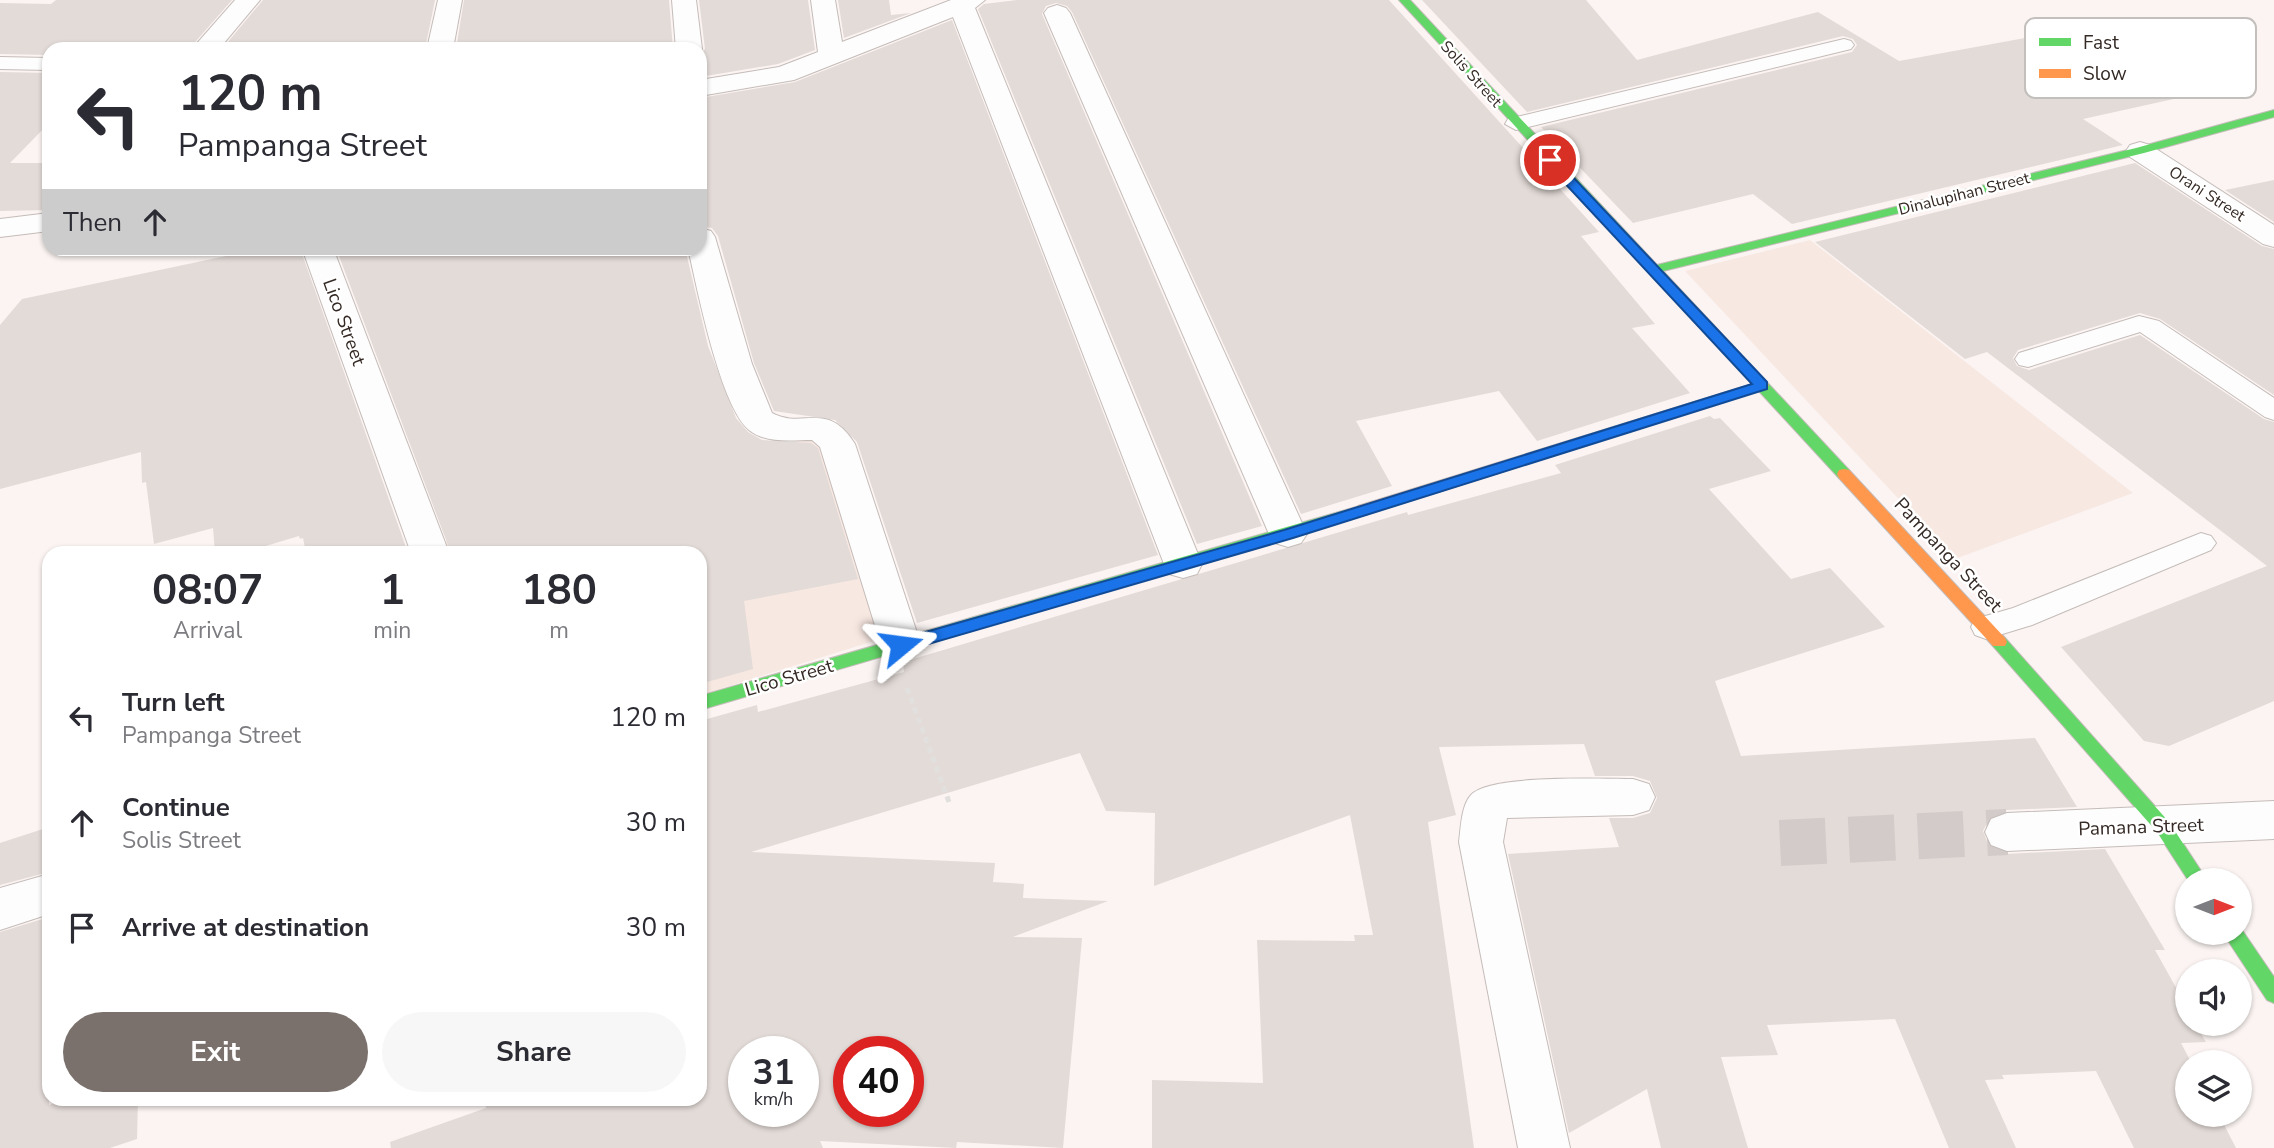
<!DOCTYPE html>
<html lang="en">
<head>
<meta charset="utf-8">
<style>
  body { margin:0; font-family:"Nunito Sans",sans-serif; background:#f7f7f7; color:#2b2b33; height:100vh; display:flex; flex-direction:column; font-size:26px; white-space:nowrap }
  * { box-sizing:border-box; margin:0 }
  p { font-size:23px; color:#7c7c81 }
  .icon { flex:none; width:38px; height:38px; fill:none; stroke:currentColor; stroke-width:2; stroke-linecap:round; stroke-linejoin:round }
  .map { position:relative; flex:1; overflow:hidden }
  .panel { position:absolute; left:42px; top:546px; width:665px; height:560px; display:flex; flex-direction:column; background:#fff; border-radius:21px; box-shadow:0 2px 5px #0004 }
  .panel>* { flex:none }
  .hud { position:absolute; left:42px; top:42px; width:665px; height:214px; border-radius:21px; box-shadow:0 2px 5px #0004; background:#fff; color:#2b2b33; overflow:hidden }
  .needle { width:46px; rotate:90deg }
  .buttons { position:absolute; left:2175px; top:868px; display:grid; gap:14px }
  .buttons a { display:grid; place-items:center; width:77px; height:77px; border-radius:50%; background:#fff; box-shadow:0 2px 5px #0004; font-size:35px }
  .speed { position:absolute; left:728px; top:1036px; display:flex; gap:14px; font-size:35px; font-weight:700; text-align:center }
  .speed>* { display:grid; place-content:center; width:91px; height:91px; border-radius:50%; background:#fff; box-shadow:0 2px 5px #0004; line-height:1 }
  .speed small { font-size:18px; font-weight:400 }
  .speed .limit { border:10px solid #d22; background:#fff; color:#111 }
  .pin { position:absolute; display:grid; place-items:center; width:60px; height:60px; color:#fff; margin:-30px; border:4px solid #fff; border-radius:50%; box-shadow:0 2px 7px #0007 }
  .me { position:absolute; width:77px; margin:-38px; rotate:74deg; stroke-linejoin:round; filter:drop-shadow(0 0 5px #0008) }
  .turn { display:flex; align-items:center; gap:24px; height:147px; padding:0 21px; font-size:32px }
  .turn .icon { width:91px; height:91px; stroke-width:2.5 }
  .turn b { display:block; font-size:49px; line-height:60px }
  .then { display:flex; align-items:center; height:66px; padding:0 21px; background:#0003; gap:14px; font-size:26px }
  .eta { display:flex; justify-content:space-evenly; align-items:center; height:119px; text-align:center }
  .eta b { font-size:42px; font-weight:700; line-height:49px }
  .button { display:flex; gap:14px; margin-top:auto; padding:14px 21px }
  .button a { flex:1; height:80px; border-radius:42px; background:#7a706c; color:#fff; font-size:28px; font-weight:700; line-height:80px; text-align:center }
  .button a+a { background:#f7f7f7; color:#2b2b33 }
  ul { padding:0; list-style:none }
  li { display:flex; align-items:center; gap:21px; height:105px; padding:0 21px }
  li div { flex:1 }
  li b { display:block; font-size:26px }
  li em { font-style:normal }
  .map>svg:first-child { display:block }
</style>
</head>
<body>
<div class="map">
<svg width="2274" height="1148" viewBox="0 0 2274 1148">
  <rect width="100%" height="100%" fill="#fbf4f2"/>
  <g fill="#f8e8e2">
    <path d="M1810 240 2133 493 1955 559 1685 271Z"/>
    <path d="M821 435 887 637 700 695V553H446L443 542 628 489 622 481Z"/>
  </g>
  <g fill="#e3dbd7" fill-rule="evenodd">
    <path d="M56 0H232L189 49H49V55L0 54V3L51 4Z"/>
    <path d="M263 0H435L425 49H222Z"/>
    <path d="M464 0H669L673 49H456Z"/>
    <path d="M699 0H808L815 50 778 64 700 77V54L705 49Z"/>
    <path d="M838 0H889L891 15 911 13 844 38Z"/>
    <path d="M1017 0H1389L1599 232 1581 236 1655 324 1632 328 1690 393 1537 441 1499 391 1356 421 1392 486 1301 514 1072 12 1067 6 1056 3 1046 6 1042 14 1262 526 1197 544 978 9 984 4Z"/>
    <path d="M1422 0H1586L1637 60 1818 12 1899 61 2025 38 2028 40 2065 33 2080 42 2136 31 2228 87 2083 119 2123 145 1792 224 1753 194 1633 223 1541 127 1852 52 1857 45 1853 39 1843 36 1527 112Z"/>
    <path d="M952 20 1158 555 917 623 857 442 835 420 774 411 754 363 718 236 712 228 700 226V98L795 82Z"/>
    <path d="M0 72 49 73V123L10 163H49V210L0 211Z"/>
    <path d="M2135 163 2262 246 2274 249V395L2160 319 2140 313 2018 350 2013 358 2017 366 2029 370 2140 335 2264 419 2274 422V701L2169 746 2144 741 2061 647 2267 566 1987 352 1965 359 1815 242Z"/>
    <path d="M2274 180V222L2225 190Z"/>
    <path d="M264 248H300L408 553H306L303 538 300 539 299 536 242 553H215L213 528 154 544 146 482 142 483 141 452 0 489V325L22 299Z"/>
    <path d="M336 248H685L708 346 736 418 748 432 762 440 811 443 818 448 858 579 744 601 753 669 700 684V553H451Z"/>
    <path d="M1710 416 1714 419 1720 418 1771 471 1709 489 1791 579 1830 568 1885 627 1715 681 1741 756 2035 738 2077 807 2007 810 1990 817 1983 831 1989 846 2007 854 2105 849 2165 950H2155L2188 1009V1024H2195L2206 1042 2181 1043 2191 1062H2188V1115H2219L2236 1148H2134L2096 1071 2002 1075 2004 1079 1985 1080 2016 1148H1949L1895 1019 1767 1025 1778 1055 1721 1057 1748 1148H1661L1647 1089 1569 1133 1508 854 1619 847 1609 818H1633L1650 813 1657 798 1650 781 1633 776H1595L1584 744 1439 747 1456 815 1428 822 1474 1148H1152V1080L1263 1083 1257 940 1355 941 1354 935H1373L1350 815 1154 886 1155 813 1106 811 1080 753 751 852 995 863 993 882 1024 884 1023 898 1108 901 1013 937 1082 938 1063 1148 957 1142 956 1148 820 1141 823 1148H391L390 1142 486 1108 485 1099H700V721L757 705 758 712 904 672 903 662 1407 512 1408 515 1561 473 1555 465ZM744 1052H803V1111H744ZM849 1052H908V1111H849Z"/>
    <path d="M49 827V872L0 885V843Z"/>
    <path d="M49 917V1105L67 1099H138L137 1139 110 1148H0V932Z"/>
  </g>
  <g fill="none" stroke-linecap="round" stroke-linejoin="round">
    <path stroke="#d3cbc9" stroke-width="46" stroke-dasharray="46 23" stroke-linecap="butt" d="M1780 843 2007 832"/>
    <defs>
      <g id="lane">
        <path d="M1844 39 1851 41 1854 45 1851 49 1516 130 1505 124 1508 119Z"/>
        <path d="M0 57 49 58V70L0 69Z"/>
        <path d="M2139 316 2159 321 2274 398V420L2265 417 2140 332 2028 367 2019 365 2015 359 2019 353Z"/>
        <path d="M2201 533 2211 536 2216 543 2211 550 2032 625 1986 639 1975 635 1971 627 1975 619 2013 608Z"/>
      </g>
      <g id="street">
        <path d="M235 0H260L219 49H192Z"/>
        <path d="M438 0H462L453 49H427Z"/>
        <path d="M672 0H696L702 49 700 52V49H676Z"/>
        <path d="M811 0H835L842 42 951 0H985L975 8 1202 564 1197 574 1183 578 1169 574 1164 564 953 17 794 80 700 96V80L779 67 818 52Z"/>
        <path d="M1057 5 1066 8 1070 13 1307 534 1301 543 1288 547 1275 543 1269 534 1044 13 1048 8Z"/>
        <path d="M2140 142 2150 145 2274 225V247L2263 244 2130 157 2126 151 2130 145Z"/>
        <path d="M49 213V231L0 237V219Z"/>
        <path d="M700 228 711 231 715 237 752 364 772 413C803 430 827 399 855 444L921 645 915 656 901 660 887 656 881 645 820 447 812 440C792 440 766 444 749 430 720 406 697 288 688 248H700Z"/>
        <path d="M302 248H333L449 553H411Z"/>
        <path d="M1633 779 1649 784 1655 797 1649 810 1633 815 1507 818 1503 842 1570 1148H1518L1459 842C1461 828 1461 806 1471 795 1489 774 1603 779 1633 779Z"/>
        <path d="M2274 801V839L2007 851 1991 845 1985 832 1991 819 2007 813Z"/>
        <path d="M49 874V914L0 930V888Z"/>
      </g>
      <g id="fast">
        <path d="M1399 0H1410L1657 265 2136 148 2274 110V117L2144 153 1663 271 1849 470 1851 474 1849 478H1839Z"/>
        <path d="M1363 505 1371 510 1368 514 700 710V696Z"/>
        <path d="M1999 636 2005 638 2169 822 2207 880H2188L2157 832 1993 646 1991 642 1993 638Z"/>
        <path d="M2240 927 2274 977V1003L2267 1000 2223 933H2240Z"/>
      </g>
      <g id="slow">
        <path d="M1762 381 1769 385 1767 388 1368 514 1363 515 1355 510 1358 506Z"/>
        <path d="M1844 469 1849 470 2005 638 2007 642 2005 646H1993L1839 478 1837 474 1839 470Z"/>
      </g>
    </defs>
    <use href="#lane" stroke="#c4bcb9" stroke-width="2"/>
    <use href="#street" stroke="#c4bcb9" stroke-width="2"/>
    <use href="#fast" stroke="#c4bcb9" stroke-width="2"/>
    <use href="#slow" stroke="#c4bcb9" stroke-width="2"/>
    <path stroke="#e2e0de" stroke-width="5" stroke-dasharray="6 4.5" stroke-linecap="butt" d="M907 688 949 802"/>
    <use href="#lane" fill="#fefdfd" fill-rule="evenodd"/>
    <use href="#street" fill="#fefdfd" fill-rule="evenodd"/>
    <use href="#fast" fill="#63d668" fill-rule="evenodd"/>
    <use href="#slow" fill="#ff974d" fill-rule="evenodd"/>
  </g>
  <path fill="#1a73e8" stroke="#114b97" stroke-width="2" d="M1546 158H1555L1767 382V389L1293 538 901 652 895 650 892 645 901 639 1284 530 1752 384 1546 163Z"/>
  <g text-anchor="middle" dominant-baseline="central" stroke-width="5" stroke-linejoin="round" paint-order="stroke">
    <g font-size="16" fill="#342924" stroke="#fff">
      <text transform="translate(1471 74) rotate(48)">Solis Street</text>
      <text transform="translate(1964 194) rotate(-14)">Dinalupihan Street</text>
      <text transform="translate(2207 194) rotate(33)">Orani Street</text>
    </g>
    <g font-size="19" fill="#342924" stroke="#fff">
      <text transform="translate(344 322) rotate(70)">Lico Street</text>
      <text transform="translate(1948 555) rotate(47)">Pampanga Street</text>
      <text transform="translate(789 678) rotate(-16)">Lico Street</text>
      <text transform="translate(2141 827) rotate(-2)">Pamana Street</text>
    </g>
  </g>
  <rect x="2025" y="18" width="231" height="80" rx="10" fill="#fff" stroke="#c2bfbd" stroke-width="2"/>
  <rect x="2039" y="38" width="32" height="8" fill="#63d668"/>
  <rect x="2039" y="69" width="32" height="9" fill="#ff974d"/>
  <g font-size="19" fill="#342924">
    <text x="2083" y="49">Fast</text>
    <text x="2083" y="80">Slow</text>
  </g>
</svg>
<div class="buttons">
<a><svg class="needle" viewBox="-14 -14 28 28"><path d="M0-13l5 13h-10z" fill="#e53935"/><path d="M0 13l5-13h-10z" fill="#7c7c81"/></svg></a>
<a><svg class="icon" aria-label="sound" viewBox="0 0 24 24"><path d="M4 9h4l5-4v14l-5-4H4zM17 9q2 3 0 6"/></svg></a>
<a><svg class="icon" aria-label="layers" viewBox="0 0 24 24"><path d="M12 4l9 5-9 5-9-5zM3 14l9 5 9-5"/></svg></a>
</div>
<div class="speed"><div>31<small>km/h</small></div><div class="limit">40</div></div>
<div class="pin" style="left:1550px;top:160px;background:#d93025"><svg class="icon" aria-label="arrive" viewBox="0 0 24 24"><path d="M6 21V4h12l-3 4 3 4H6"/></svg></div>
<svg class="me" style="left:901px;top:645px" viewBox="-20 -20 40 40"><path d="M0-17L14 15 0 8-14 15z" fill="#1a73e8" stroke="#fff" stroke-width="4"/></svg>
<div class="hud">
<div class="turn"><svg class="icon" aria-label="left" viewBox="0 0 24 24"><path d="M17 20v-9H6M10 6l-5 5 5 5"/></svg><div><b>120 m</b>Pampanga Street</div></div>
<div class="then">Then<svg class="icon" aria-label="ahead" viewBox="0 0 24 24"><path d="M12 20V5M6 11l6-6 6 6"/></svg></div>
</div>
<section class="panel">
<div class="eta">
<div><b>08:07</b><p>Arrival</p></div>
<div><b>1</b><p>min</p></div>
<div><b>180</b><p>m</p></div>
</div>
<ul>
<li><svg class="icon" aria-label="left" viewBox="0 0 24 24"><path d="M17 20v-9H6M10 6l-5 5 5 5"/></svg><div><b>Turn left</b><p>Pampanga Street</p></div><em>120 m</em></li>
<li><svg class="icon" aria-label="ahead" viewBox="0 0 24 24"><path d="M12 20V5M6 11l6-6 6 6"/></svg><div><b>Continue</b><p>Solis Street</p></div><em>30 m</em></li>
<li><svg class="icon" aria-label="arrive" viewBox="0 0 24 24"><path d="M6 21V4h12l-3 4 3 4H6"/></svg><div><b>Arrive at destination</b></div><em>30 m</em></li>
</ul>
<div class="button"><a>Exit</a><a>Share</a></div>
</section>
</div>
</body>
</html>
